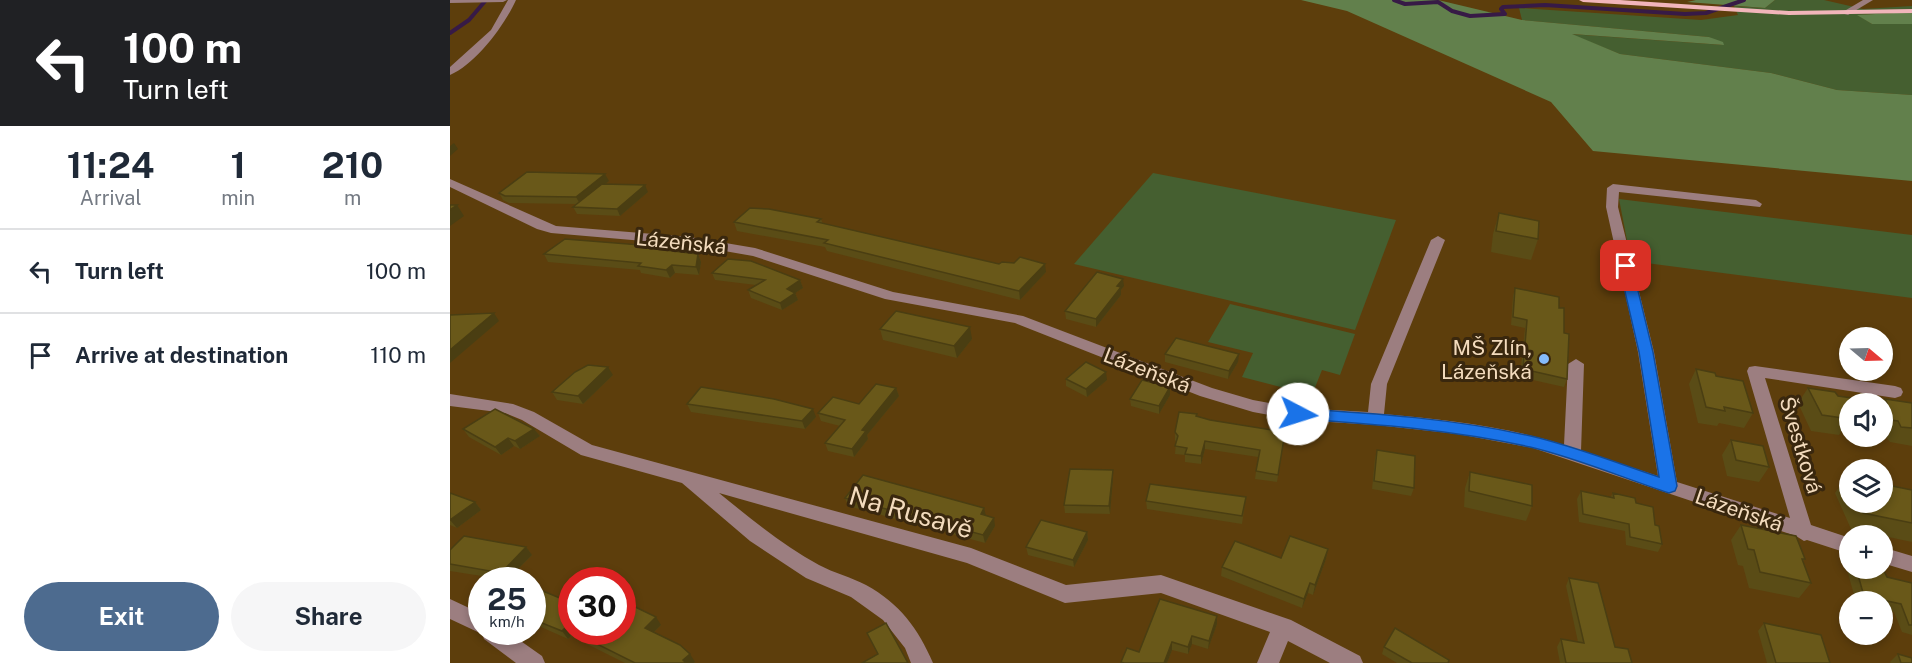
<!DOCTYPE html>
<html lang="en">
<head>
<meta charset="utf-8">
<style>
  body { margin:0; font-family:"Public Sans",sans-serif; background:#f6f6f7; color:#1f2937; height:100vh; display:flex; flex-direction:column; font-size:22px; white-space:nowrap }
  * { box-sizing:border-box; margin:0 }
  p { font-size:20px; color:#747a83 }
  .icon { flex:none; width:33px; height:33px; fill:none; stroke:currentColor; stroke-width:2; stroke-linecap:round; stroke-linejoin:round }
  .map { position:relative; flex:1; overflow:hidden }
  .panel { display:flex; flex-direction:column; background:#fff; width:450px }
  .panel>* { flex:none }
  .top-card { background:#202124; color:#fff; overflow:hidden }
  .needle { width:39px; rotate:109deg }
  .tools { position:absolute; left:1389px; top:327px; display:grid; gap:12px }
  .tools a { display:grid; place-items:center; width:54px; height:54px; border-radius:50%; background:#fff; box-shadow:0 3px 9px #0003; font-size:30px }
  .speed { position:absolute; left:18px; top:567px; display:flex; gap:12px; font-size:30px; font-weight:700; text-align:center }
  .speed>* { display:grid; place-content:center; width:78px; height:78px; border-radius:50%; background:#fff; box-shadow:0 3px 9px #0003; line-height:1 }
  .speed small { font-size:15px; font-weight:400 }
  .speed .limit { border:9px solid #d22; background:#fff; color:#111 }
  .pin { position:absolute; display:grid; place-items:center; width:51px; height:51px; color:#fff; margin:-26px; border-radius:12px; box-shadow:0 3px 9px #0006 }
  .me { position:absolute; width:66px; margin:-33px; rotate:95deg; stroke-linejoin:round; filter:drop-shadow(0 0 4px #0008) }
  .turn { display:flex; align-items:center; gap:21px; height:126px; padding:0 24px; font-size:27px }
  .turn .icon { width:78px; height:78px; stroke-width:2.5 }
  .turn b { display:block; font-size:42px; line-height:51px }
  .eta { display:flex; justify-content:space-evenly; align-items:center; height:102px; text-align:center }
  .eta b { font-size:36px; font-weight:700; line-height:42px }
  .button { display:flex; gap:12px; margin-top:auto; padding:12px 24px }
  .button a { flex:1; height:69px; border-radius:36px; background:#4d6b8f; color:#fff; font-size:24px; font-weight:700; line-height:69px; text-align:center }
  .button a+a { background:#f6f6f7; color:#1f2937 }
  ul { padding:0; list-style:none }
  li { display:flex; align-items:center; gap:18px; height:84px; padding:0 24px; border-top:2px solid #e0e1e3 }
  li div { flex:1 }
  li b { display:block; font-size:22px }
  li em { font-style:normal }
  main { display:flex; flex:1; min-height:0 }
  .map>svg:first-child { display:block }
</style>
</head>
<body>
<main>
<section class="panel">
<div class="top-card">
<div class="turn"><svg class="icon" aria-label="left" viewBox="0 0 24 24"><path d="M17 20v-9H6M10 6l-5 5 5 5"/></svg><div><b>100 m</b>Turn left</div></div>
</div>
<div class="eta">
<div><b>11:24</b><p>Arrival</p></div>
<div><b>1</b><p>min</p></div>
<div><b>210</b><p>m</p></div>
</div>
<ul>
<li><svg class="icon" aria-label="left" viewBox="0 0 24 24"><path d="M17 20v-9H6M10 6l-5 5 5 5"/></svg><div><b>Turn left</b></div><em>100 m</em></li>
<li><svg class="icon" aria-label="arrive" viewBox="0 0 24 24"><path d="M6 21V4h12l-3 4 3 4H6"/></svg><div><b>Arrive at destination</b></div><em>110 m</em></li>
</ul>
<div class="button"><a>Exit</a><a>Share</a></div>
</section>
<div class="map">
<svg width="1462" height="663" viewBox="0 0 1462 663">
  <rect width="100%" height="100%" fill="#5d3e0c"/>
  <g fill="#455f30">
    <path d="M1325 0H1374L1413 9 1462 6V12L1408 15 1422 24H1462V95L1387 90 1321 73 1170 54 1120 34 1273 45 1259 37 1072 20 1069 8 1251 20 1288 15 1284 6 1315 8Z"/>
    <path d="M703 173 946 220 905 330 624 264Z"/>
    <path d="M1169 199 1462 235V298L1181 261Z"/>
    <path d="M780 304 905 334 890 375 872 370 862 395 792 377 803 353 758 342Z"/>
  </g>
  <g fill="#62804c">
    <path d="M851 0H988L1072 20 1259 37 1273 42 1274 45 1122 34 1170 54 1321 73 1387 90 1462 95V181L1143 151 1101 102 897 11Z"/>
    <path d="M1246 0H1325L1315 8 1237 2Z"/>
    <path d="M1462 12V24H1422L1407 15Z"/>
  </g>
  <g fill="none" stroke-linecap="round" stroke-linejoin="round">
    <g stroke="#371a46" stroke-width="4">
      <path d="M944 0 955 4 988 2 1002 11 1020 16 1055 14 1051 9 1053 7 1095 5 1235 14 1256 13 1294 0"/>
      <path d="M0 33 19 20 36 0"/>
    </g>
    <g fill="#9c7e80" fill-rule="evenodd">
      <path d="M0 0H57L53 2 0 3Z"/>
      <path d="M58 0H66C55 25 25 65 0 75V67L41 30Z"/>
      <path d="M1413 0H1423L1398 15 1391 13Z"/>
      <path d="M0 179 106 226 240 237 305 248 443 292 573 316 762 388 803 400 848 408 918 412 921 384 981 240 988 236 995 240 937 384 934 414C995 420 1056 426 1114 445L1118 364 1126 359 1134 364 1131 451 1208 476 1188 352 1156 207 1157 188 1163 184 1306 200 1312 204 1310 207 1169 192 1168 207 1204 352 1227 482 1340 518 1297 371 1299 367 1305 366 1445 386 1451 388 1453 392 1451 396 1445 398 1315 378 1361 525 1400 538V554L1357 540 1354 541 1346 536 1083 448 1008 434 926 425 848 420 803 412 750 396 565 323 435 299 303 256 240 245 101 233 87 229 0 187Z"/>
      <path d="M0 394 63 404 84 412 142 445 521 548 616 585 711 575 841 620 910 656 913 663H880L838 641 829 663H807L820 632 711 593 615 603 517 563 269 493C301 519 333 545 369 565 384 573 401 577 416 585 450 604 468 628 483 663H461L455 648 433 620 401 597 356 578 300 541 232 483 131 455 72 420 55 413 0 406Z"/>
      <path d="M1432 547 1462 556V572L1432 563Z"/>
      <path d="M0 599 32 614V632H58L92 656 95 663H66L34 639 32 634 0 619Z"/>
    </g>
    <path fill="#f1b5ba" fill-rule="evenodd" d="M1129 0H1170L1339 11 1462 9V13L1339 15 1133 2Z"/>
  </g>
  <g fill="#5a4c16">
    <path d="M159 181 155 184 198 192 170 216 127 214 123 207 127 204 59 203 53 200 49 193Z"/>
    <path d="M1049 213 1088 239 1081 260 1041 252 1043 234Z"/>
    <path d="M371 219 373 224 549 264 596 272 570 300 377 251 375 247 287 231 284 222Z"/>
    <path d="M191 245 192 247 248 254 251 262 249 275 225 273 220 278 191 273 190 270 98 262 94 254Z"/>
    <path d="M262 273 350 280 353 288 345 293 348 300 332 310 301 298 298 290 306 285 265 280Z"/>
    <path d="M674 286 671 290V295L646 327 616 319 615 311Z"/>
    <path d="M1065 288 1109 308 1114 333 1117 379 1114 387 1070 377 1075 328 1061 325 1063 296Z"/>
    <path d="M430 329 522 339 507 358 433 340Z"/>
    <path d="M715 354 788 362 778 379 715 362Z"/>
    <path d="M1246 369 1266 376 1303 413 1294 428 1269 423 1267 426 1248 423 1239 384Z"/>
    <path d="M163 375 133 404 107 400 102 392Z"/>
    <path d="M616 379 657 380 637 397 616 386Z"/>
    <path d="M446 388 449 396 417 435 418 439 404 457 378 451 375 443 390 426 371 421 368 413 409 404Z"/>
    <path d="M1358 388 1388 396 1432 403 1435 399 1462 428V446L1440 442 1436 437 1432 436V404H1400V432L1392 430 1389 435 1361 431 1348 403Z"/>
    <path d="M720 395 709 414 681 406 680 399Z"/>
    <path d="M237 404 366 417 355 429 241 412Z"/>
    <path d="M747 416 834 440 827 482 805 479 808 457 755 449 751 464 735 462V455L725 454 726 442 725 440V432Z"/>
    <path d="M13 429H84L90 436 70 449 64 446 51 455 19 437Z"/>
    <path d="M1281 440 1319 467 1309 482 1277 476 1272 455Z"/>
    <path d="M927 450 964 488 961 496 922 489 925 458Z"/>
    <path d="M1020 472 1082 506 1076 521 1014 507 1015 488Z"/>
    <path d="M1396 477 1400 478V502H1432L1462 490V542L1401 529 1385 493Z"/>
    <path d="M663 478 660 514 615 513 614 505Z"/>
    <path d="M1131 491 1160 498 1163 493 1186 503 1205 525 1212 544 1208 552 1176 545 1175 531 1129 522 1127 499Z"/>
    <path d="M0 493 25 502 31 510 7 528 0 525Z"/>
    <path d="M796 497 792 524 697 509 696 501Z"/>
    <path d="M395 498 536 515 545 526 535 543 398 506Z"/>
    <path d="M1291 525 1355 559 1353 561 1361 583 1349 598 1299 588 1293 566 1288 565 1281 540Z"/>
    <path d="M637 532 638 540 624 567 578 555 576 547Z"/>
    <path d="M76 547 82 555 57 580 0 571V550Z"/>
    <path d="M878 549 876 559 863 595 858 593 852 608 771 576 772 567 831 558Z"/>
    <path d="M1400 562V568H1432L1437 577 1462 583V635L1452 632 1444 612 1432 610V602H1406L1396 566Z"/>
    <path d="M1119 578 1165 647 1182 663H1110L1107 647 1111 639 1128 642 1116 586Z"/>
    <path d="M82 593 122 632 211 625 204 632 245 662 244 663H175L121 636 118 639 82 623Z"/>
    <path d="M1314 623 1380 663H1317L1308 631Z"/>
    <path d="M767 624 758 649 742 644 738 654 722 650 717 663H671V662L689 652Z"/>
    <path d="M934 647 998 663H947L932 654Z"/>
    <path d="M1448 654 1462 663H1441L1440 662Z"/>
  </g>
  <g fill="#4a3e12">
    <path d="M4 143 8 149 0 156V146Z"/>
    <path d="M155 174 159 181 130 204 126 197Z"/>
    <path d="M195 185 198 192 170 216 167 209Z"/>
    <path d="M7 205 14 216 0 226V210Z"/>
    <path d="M248 254 251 262 249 275 246 267Z"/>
    <path d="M595 264 596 272 570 300 569 291Z"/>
    <path d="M222 265 225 273 220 278 216 270Z"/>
    <path d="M673 279 674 286 671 290V295L646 327V319L667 286Z"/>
    <path d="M350 280 353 288 345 293 348 300 332 310 330 303 337 289Z"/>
    <path d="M44 313 49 321 0 363V350Z"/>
    <path d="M520 327 522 339 507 358 504 346Z"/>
    <path d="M789 354 788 362 778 379 779 371Z"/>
    <path d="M158 367 163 375 133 404 128 396Z"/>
    <path d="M656 372 657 380 637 397 636 389Z"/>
    <path d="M720 387V395L709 414V406Z"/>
    <path d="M446 388 449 396 417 435 418 439 404 457 402 449 412 430Z"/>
    <path d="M363 409 366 417 355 429 352 421Z"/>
    <path d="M84 429 90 436 70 449 65 441Z"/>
    <path d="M58 438 64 446 51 455 45 447Z"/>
    <path d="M755 441V449L751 464V456Z"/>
    <path d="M663 470V478L660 514 659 506Z"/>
    <path d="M25 502 31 510 7 528 0 520Z"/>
    <path d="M534 508 536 516 531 514Z"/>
    <path d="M544 518 545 526 535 543 533 535Z"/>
    <path d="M637 532 638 540 624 567 623 560Z"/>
    <path d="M76 547 82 555 57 580 51 573Z"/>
    <path d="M878 549 876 559 863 595 865 585Z"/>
    <path d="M860 583 858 593 852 608 854 599Z"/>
    <path d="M767 616V624L758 649 759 641Z"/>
    <path d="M206 617 211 625 200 636 195 628Z"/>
    <path d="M115 628 121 636 118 639 112 631Z"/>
    <path d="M742 636V644L738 654V647Z"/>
    <path d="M722 642V650L717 663H714Z"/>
    <path d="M240 654 245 662 244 663H235L233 660Z"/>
  </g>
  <g fill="#695819" stroke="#4a3e12" stroke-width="1.5">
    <path d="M77 172 155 174 126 197 55 196 49 193Z"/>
    <path d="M152 184 195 185 167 209 123 207Z"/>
    <path d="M0 205H7L0 210Z"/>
    <path d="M300 208 319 209 371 219 367 222 549 264 552 262 564 263 570 257 595 264 569 291 374 243 378 240 284 222Z"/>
    <path d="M1049 213 1089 221 1088 239 1046 231Z"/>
    <path d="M115 239 191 245 189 247 248 254 246 267 222 265 216 270 188 266 191 263 94 254Z"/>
    <path d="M278 259 301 261 350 280 337 289 345 293 330 303 298 290 315 280 262 273Z"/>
    <path d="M647 272 673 279 667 286 671 287 646 319 615 311Z"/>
    <path d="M1065 288 1109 297V308H1114V333L1119 334 1117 379 1073 369 1077 320 1063 317Z"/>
    <path d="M446 311 520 327 504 346 430 329Z"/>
    <path d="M44 313 0 350V315Z"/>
    <path d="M726 338 789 354 779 371 715 354Z"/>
    <path d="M636 362 656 372 636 389 616 379Z"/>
    <path d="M138 365 158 367 128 396 102 392 125 372Z"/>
    <path d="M1246 369 1265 373 1266 376 1293 381 1303 413 1274 407 1275 411 1256 407Z"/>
    <path d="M692 380 720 387 709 406 680 399Z"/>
    <path d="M426 384 446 388 412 430 416 431 402 449 375 443 395 420 368 413 383 397 409 404Z"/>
    <path d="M251 387 324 399 363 409 352 421 237 404Z"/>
    <path d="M1358 388 1385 392 1388 396 1437 403 1435 399 1462 403V428L1451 427 1448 421 1432 419V404H1400V414H1397L1400 419 1372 415Z"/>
    <path d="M45 409 84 429 65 441 58 438 45 447 13 429Z"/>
    <path d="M729 412 747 414 746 416 760 420 835 432 828 475 806 471 810 450 755 441 751 456 735 454 737 448 725 446 728 436 725 432Z"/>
    <path d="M1281 440 1313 446 1319 467 1286 460Z"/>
    <path d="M927 450 965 456 964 488 924 481Z"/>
    <path d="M620 469 663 470 659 506 614 505Z"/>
    <path d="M1020 472 1082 485V506L1019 491Z"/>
    <path d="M413 475 534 508 531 514 544 518 533 535 395 498Z"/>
    <path d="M700 484 796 497 792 516 696 501Z"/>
    <path d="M1432 484 1462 490V523L1413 513 1408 502H1432Z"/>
    <path d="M1131 491 1164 498 1163 493 1185 498 1186 503 1203 507 1205 525 1209 526 1212 544 1180 537 1179 524 1133 514Z"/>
    <path d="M0 493 25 502 0 520Z"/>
    <path d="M591 520 637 532 623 560 576 547Z"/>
    <path d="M1291 525 1346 536 1355 559H1352L1361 583 1310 572 1304 550 1298 549Z"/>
    <path d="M14 536 76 547 51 573 0 564V550Z"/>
    <path d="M840 536 878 549 865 585 860 583 854 599 772 567 785 541 831 558Z"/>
    <path d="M1432 567 1437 577 1462 583V625H1459L1451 604 1414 596 1406 568H1432Z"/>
    <path d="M1119 578 1148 583 1165 647 1178 649 1182 663H1116L1111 639 1134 643Z"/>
    <path d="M88 589 122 603V632H172V605L175 602 206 617 195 628 230 645 240 654 233 660 236 663H185L115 628 112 631 82 619V593Z"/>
    <path d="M710 599 767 616 759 641 742 636 738 647 722 642 714 663H674L671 662 677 648 689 652Z"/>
    <path d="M436 623 458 663H412L428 654 417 633Z"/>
    <path d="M1314 623 1371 635 1380 663H1326Z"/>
    <path d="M945 628 999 660 998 663H962L934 647Z"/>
    <path d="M1448 654 1462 658V663H1451Z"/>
  </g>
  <path fill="#1a73e8" stroke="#114b97" stroke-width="1.5" d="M1176 262 1182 266 1203 352 1227 486 1225 491 1219 493C1173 478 1127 458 1080 447 1004 430 926 424 848 419L843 418 841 414 843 410 848 409C926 413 1005 419 1081 436 1124 446 1167 463 1209 477L1189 352 1169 266Z"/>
  <circle fill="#85bbfb" stroke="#39270e" stroke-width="2" cx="1094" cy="359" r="6"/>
  <g text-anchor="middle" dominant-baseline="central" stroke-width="6" stroke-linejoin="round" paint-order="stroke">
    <g font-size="21" fill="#f3dbbd" stroke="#39270e">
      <text transform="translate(231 242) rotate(6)">Lázeňská</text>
      <text transform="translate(697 370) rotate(21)">Lázeňská</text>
      <text transform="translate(1351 445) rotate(73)">Švestková</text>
      <text transform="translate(1289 510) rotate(19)">Lázeňská</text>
    </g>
    <g font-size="21" fill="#f3dbbd" stroke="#39270e" text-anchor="end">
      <text x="1082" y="347">MŠ Zlín,<tspan x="1082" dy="24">Lázeňská</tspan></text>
    </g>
    <g font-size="26" fill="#f3dbbd" stroke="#39270e">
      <text transform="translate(461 512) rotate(16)">Na Rusavě</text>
    </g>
  </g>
</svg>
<div class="tools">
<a><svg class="needle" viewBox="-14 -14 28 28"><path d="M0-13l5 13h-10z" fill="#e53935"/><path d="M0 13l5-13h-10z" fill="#747a83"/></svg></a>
<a><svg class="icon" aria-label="sound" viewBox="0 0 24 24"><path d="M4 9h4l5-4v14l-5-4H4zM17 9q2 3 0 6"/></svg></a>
<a><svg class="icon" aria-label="layers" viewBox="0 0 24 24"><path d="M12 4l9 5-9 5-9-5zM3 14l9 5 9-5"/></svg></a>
<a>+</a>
<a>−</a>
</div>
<div class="speed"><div>25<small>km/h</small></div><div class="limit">30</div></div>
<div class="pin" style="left:1176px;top:266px;background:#d93025"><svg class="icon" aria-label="arrive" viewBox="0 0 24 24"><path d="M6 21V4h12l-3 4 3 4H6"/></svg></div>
<svg class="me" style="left:848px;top:414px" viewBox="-20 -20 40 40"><circle r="19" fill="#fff"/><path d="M0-13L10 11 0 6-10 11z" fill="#1a73e8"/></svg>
</div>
</main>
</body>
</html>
